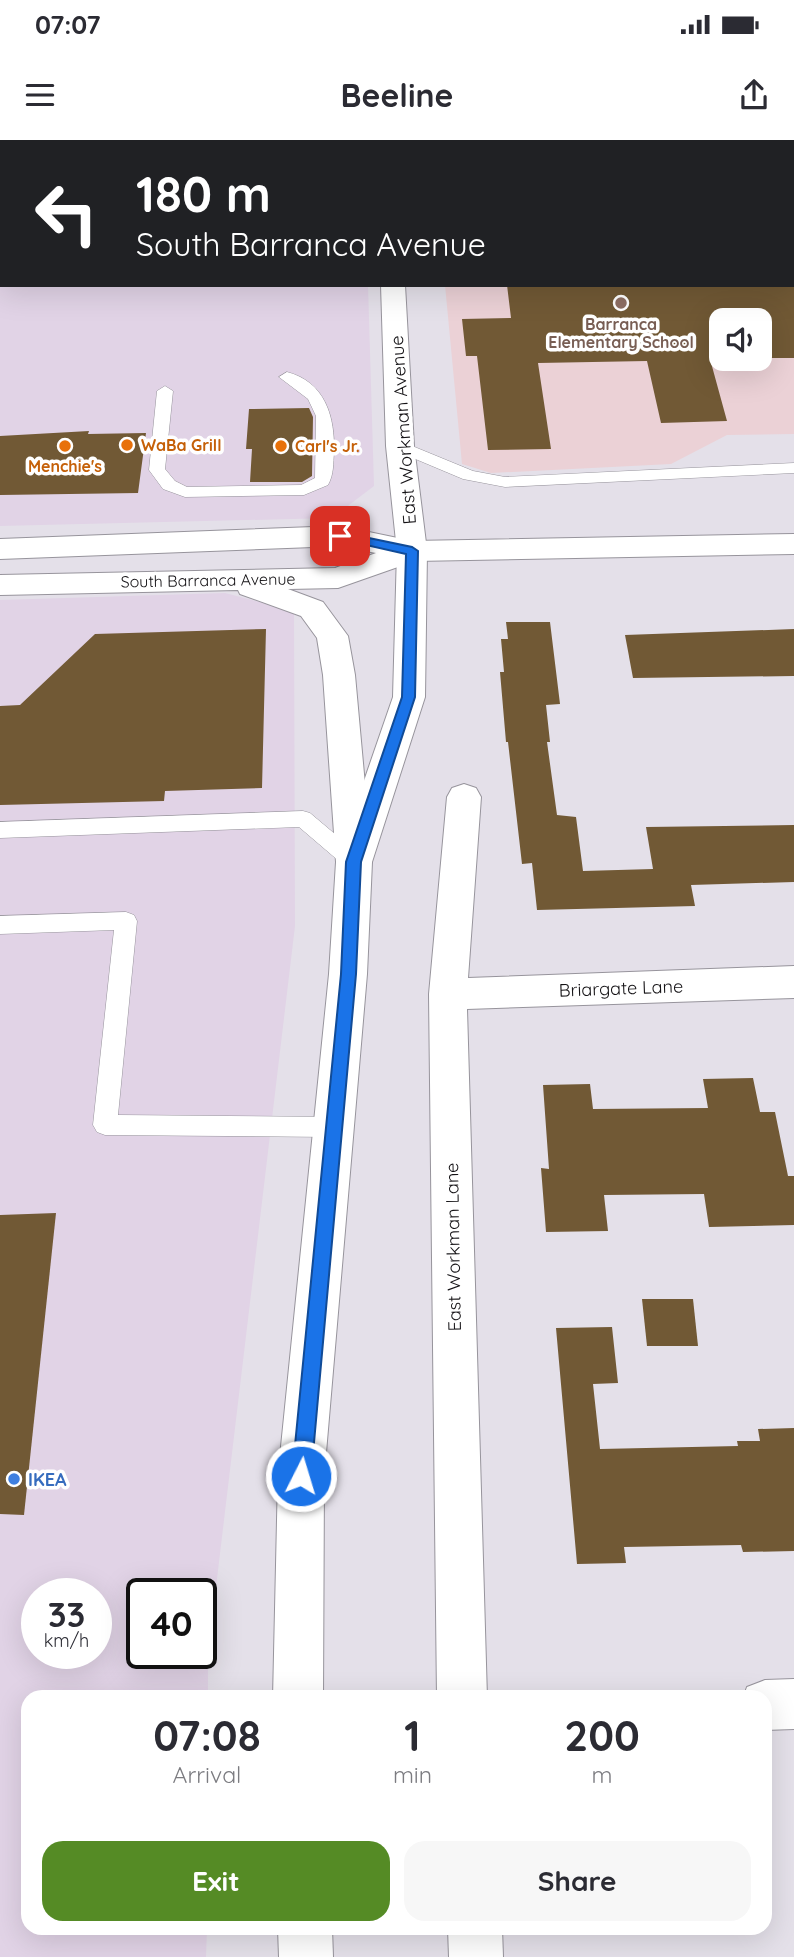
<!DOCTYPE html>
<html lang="en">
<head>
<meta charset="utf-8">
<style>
  body { margin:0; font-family:Quicksand,sans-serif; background:#f7f7f7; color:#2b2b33; height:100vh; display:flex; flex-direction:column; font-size:26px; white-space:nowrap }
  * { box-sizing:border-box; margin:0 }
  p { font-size:23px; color:#7c7c81 }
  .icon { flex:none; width:38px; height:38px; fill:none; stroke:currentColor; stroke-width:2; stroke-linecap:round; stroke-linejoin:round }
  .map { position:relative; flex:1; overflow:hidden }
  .panel { position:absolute; left:21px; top:1550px; width:751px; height:245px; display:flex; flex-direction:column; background:#fff; border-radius:21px; box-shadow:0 7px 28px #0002 }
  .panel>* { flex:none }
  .banner { position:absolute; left:0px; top:0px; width:794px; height:147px; box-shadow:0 7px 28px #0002; background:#202124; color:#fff; overflow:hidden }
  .buttons { position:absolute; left:709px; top:168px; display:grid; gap:14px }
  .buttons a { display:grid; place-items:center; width:63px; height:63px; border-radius:14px; background:#fff; box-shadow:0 7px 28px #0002; font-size:35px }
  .speed { position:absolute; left:21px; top:1438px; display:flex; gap:14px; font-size:35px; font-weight:700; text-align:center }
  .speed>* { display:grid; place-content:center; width:91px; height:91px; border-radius:50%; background:#fff; box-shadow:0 7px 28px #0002; line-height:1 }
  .speed small { font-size:18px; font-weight:400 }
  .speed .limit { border:4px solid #111; border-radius:10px; background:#fff; color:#111 }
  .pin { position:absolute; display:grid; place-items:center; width:60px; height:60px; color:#fff; margin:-30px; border-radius:14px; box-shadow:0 4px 10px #0006 }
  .me { position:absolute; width:77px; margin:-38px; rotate:5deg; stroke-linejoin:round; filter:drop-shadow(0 0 5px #0008) }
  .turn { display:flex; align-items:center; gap:24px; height:147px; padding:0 21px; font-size:32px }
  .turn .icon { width:91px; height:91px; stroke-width:2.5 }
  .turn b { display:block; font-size:49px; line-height:60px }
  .eta { display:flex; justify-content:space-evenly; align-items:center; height:119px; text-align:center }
  .eta b { font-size:42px; font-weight:700; line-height:49px }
  .button { display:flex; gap:14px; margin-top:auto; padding:14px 21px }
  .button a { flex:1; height:80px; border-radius:21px; background:#558b25; color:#fff; font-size:28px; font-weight:700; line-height:80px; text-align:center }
  .button a+a { background:#f7f7f7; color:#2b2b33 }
  .status { display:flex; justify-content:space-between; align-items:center; height:49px; padding:0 35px; background:#fff; direction:ltr }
  .status svg { height:19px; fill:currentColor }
  header { display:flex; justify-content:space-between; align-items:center; height:91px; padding:0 21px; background:#fff; font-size:32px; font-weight:700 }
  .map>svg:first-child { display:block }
</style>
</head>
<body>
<div class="status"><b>07:07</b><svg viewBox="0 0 49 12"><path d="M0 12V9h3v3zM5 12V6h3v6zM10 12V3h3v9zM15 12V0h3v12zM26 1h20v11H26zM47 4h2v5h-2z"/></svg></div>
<header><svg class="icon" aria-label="menu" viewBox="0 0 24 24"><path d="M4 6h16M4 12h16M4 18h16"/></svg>Beeline<svg class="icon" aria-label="share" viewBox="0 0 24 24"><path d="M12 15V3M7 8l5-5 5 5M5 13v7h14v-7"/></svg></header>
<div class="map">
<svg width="794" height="1817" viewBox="0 0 794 1817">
  <rect width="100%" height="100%" fill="#e4e0e9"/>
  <g fill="#e1d3e6" fill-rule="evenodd">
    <path d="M0 0H364L2 2V145H368L374 346 332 378 0 386Z"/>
    <path d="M225 453 294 471 295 786 208 1514V1557L28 1558V1788L207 1789 206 1817H0V460ZM37 1454H96V1514H37ZM142 1454H201V1514H142Z"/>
  </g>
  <path fill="#ebd1d6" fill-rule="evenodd" d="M432 0H794V294L727 295 671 324 491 333 462 324 445 145H793V2ZM721 180H760V219H721Z"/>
  <g fill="#715935">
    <path d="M507 145H794V218H760V180H721V219H743H710L727 281 661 283 647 221 538 223 551 309 488 310 477 216H466L462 179 511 178Z"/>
    <path d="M309 268 313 277 312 336 302 342H250L252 309H246L249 269Z"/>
    <path d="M89 291 88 294 146 293 138 353 0 355V296Z"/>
    <path d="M506 482H550L560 564 546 565 550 602H547L557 675 576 677 583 731 653 729 646 687 794 685V742L691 745 695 766 537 770 532 723 522 724 508 602H506L500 532H504L501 499H508Z"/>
    <path d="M266 489 262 648 165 651 164 661 0 665V566L20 565 95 494Z"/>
    <path d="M794 489V536L633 538 625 495Z"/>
    <path d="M753 938 760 972H775L788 1036H794V1085L709 1087 704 1054 604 1055 608 1091 546 1092 541 1028 549 1029 543 945 590 944 593 969 708 968 703 939Z"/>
    <path d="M56 1073 24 1375 0 1374V1075Z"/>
    <path d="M642 1159H693L698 1206H647Z"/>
    <path d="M612 1187 618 1243 593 1244 600 1309 738 1306 737 1301H760L758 1289 794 1288V1411L743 1412 741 1405 624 1407 626 1423 577 1424 556 1188Z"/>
  </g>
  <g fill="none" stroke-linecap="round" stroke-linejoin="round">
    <defs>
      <g id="service">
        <path d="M69 0H83L69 2Z"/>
        <path d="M0 110H2L0 121Z"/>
        <path d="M287 232C326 242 335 278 334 312 333 324 334 334 328 345L304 355 185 357 163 349 149 330 157 251 165 246 173 251 165 329 175 341 187 347 301 345 315 338 316 276 308 259 279 237Z"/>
        <path d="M400 301 473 331 505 337 794 323V333L505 347 463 339 394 310V302Z"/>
        <path d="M303 671 310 673 361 716 364 722 361 728H347L299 687 0 698V682Z"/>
        <path d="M126 772 134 775 137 781 118 975 334 977 342 980 346 987 342 994 334 997 105 995 97 992 93 985 114 790 0 794V776Z"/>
      </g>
      <g id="minor">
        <rect x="0" y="117" width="2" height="14"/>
        <path d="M464 644 476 648 481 657 468 838 794 826V858L467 869 487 1558H437L429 854 447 657 452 648Z"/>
        <path d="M794 1539V1589L765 1590V1558H743L747 1547 765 1540Z"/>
        <path d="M448 1788H502L503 1817H449Z"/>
      </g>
      <g id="tertiary">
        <rect x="376" y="0" width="22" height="2"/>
        <path d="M381 145H405L414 306 427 411 425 557 372 722 367 834 324 1336 323 1558H273L278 1336 329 834 336 722 393 557 397 411 386 306Z"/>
        <path d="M278 1788H332L333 1817H279Z"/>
      </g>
      <path id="secondary" d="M340 386 412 401 794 394V414L415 421 338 448 288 449 323 462 348 496 355 535 372 722 366 732 354 736 342 732 336 722 323 535 317 498 301 476 240 454 238 450 0 455V435L335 428 376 413 340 406 0 419V399Z"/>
    </defs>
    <use href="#service" stroke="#97949c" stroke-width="1"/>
    <use href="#minor" stroke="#97949c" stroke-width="2"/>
    <use href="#tertiary" stroke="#97949c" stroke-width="2"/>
    <use href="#secondary" stroke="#97949c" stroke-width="2"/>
    <use href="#service" fill="#fff" fill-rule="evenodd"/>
    <use href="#minor" fill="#fff" fill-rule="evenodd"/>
    <use href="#tertiary" fill="#fff" fill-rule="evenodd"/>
    <use href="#secondary" fill="#fff" fill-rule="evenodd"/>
  </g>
  <path fill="#1a73e8" stroke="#114b97" stroke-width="2" d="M340 392 412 407 418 411 415 557 361 722 356 834 311 1336 308 1343 301 1346 295 1343 292 1336 341 834 346 722 402 557 406 414 335 398 334 396Z"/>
  <circle fill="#8d6e63" stroke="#fff" stroke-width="2.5" cx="621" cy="163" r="7"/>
  <g fill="#e8710a" stroke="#fff" stroke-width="2.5">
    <circle cx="127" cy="305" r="7"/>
    <circle cx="65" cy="306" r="7"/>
    <circle cx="281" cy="306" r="7"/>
  </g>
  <circle fill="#3f7fe0" stroke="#fff" stroke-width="2.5" cx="14" cy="1339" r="7"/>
  <g text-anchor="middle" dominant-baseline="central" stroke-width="7" stroke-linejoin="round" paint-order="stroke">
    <g font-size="16" font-weight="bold" fill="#785e54" stroke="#fff">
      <text x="621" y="184">Barranca<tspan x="621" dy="18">Elementary School</tspan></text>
    </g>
    <g font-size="16" font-weight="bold" fill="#c56008" stroke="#fff" text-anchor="start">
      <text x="141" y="305">WaBa Grill</text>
      <text x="295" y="306">Carl's Jr.</text>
      <text x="65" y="326" text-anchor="middle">Menchie's</text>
    </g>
    <g font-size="16" fill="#141215" stroke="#fff">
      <text transform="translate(208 440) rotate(-1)">South Barranca Avenue</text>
    </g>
    <g font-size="18" fill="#141215" stroke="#fff">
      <text transform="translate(403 290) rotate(-94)">East Workman Avenue</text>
      <text transform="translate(621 848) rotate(-2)">Briargate Lane</text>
      <text transform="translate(453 1107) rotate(-91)">East Workman Lane</text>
    </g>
    <g font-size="18" font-weight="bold" fill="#366cbe" stroke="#fff" text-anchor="start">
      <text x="28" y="1339">IKEA</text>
    </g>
  </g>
</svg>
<div class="buttons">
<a><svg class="icon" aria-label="sound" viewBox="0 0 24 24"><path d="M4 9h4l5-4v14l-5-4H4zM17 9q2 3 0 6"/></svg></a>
</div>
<div class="speed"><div>33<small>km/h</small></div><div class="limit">40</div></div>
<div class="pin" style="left:340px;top:396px;background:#d93025"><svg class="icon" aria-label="arrive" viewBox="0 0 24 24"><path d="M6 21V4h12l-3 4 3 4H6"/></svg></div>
<svg class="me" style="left:301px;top:1336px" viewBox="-20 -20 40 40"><circle r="17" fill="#1a73e8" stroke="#fff" stroke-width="3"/><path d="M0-11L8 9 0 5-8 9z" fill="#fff"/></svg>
<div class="banner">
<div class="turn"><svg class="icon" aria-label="left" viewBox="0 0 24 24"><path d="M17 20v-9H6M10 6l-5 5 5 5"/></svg><div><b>180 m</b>South Barranca Avenue</div></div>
</div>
<section class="panel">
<div class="eta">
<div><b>07:08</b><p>Arrival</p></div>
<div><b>1</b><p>min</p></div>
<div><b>200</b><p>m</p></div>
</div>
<div class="button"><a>Exit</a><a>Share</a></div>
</section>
</div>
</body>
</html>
